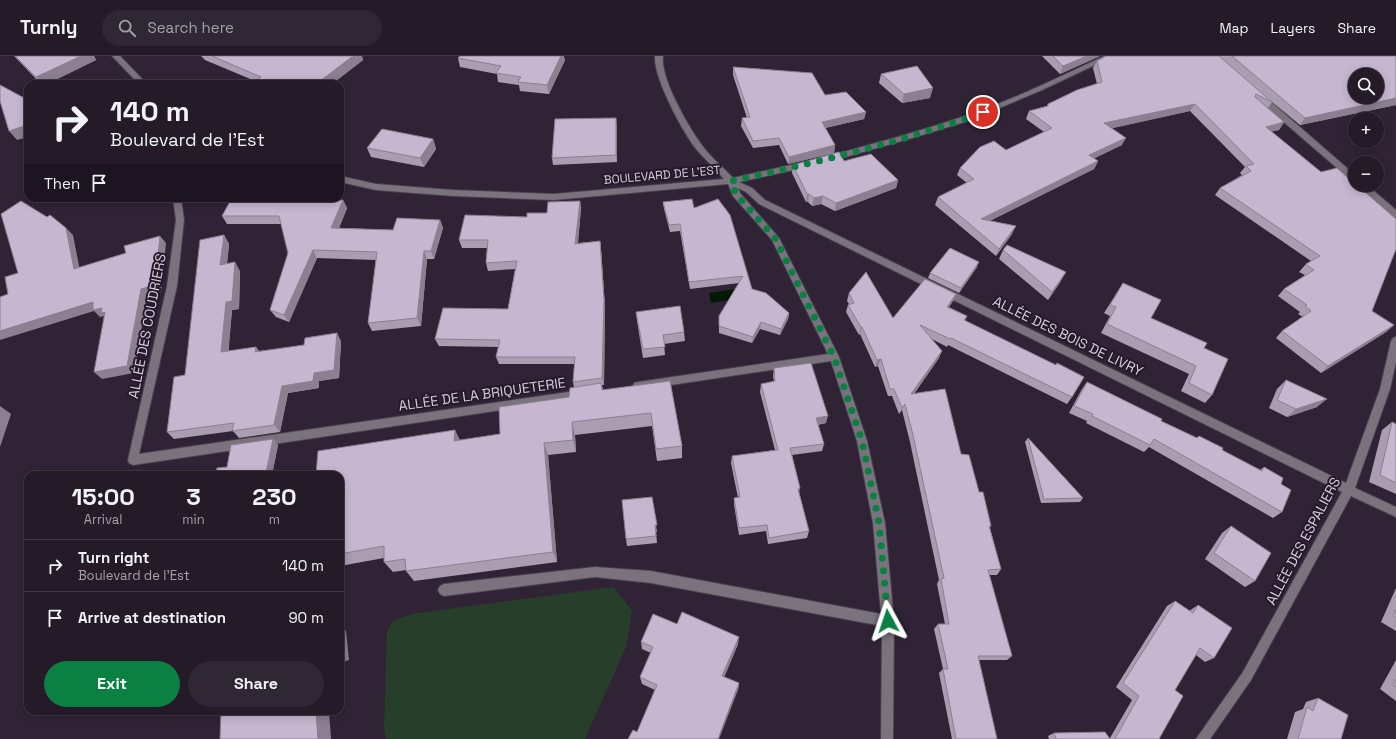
<!DOCTYPE html>
<html lang="en">
<head>
<meta charset="utf-8">
<style>
  body { margin:0; font-family:"Space Grotesk",sans-serif; background:#302734; color:#f1f3f6; height:100vh; display:flex; flex-direction:column; font-size:15px; white-space:nowrap }
  * { box-sizing:border-box; margin:0 }
  p { font-size:13px; color:#a3a1a8 }
  .icon { flex:none; width:22px; height:22px; fill:none; stroke:currentColor; stroke-width:2; stroke-linecap:round; stroke-linejoin:round }
  .map { position:relative; flex:1; overflow:hidden }
  .drawer { position:absolute; left:24px; top:415px; width:320px; height:244px; display:flex; flex-direction:column; background:#241a28; border-radius:12px; box-shadow:0 2px 10px #0003,0 0 0 1px #413845 }
  .drawer>* { flex:none }
  .top-card { position:absolute; left:24px; top:24px; width:320px; height:122px; border-radius:12px; box-shadow:0 2px 10px #0003,0 0 0 1px #413845; background:#241a28; color:#f1f3f6; overflow:hidden }
  .tools { position:absolute; left:1348px; top:12px; display:grid; gap:8px }
  .tools a { display:grid; place-items:center; width:36px; height:36px; border-radius:50%; background:#241a28; box-shadow:0 2px 10px #0003,0 0 0 1px #413845; font-size:20px }
  .pin { position:absolute; display:grid; place-items:center; width:34px; height:34px; color:#fff; margin:-17px; border:2px solid #fff; border-radius:50%; box-shadow:0 1px 4px #0007 }
  .me { position:absolute; width:44px; margin:-22px; rotate:355deg; stroke-linejoin:round; filter:drop-shadow(0 0 3px #0008) }
  .turn { display:flex; align-items:center; gap:14px; height:84px; padding:0 20px; font-size:18px }
  .turn .icon { width:52px; height:52px; stroke-width:2.5 }
  .turn b { display:block; font-size:28px; line-height:34px }
  .then { display:flex; align-items:center; height:38px; padding:0 20px; background:#0003; gap:8px; font-size:15px }
  .eta { display:flex; justify-content:space-evenly; align-items:center; height:68px; text-align:center }
  .eta b { font-size:24px; font-weight:700; line-height:28px }
  .cta { display:flex; gap:8px; margin-top:auto; padding:8px 20px }
  .cta a { flex:1; height:46px; border-radius:24px; background:#0b8043; color:#fff; font-size:16px; font-weight:700; line-height:46px; text-align:center }
  .cta a+a { background:#302734; color:#f1f3f6 }
  ul { padding:0; list-style:none }
  li { display:flex; align-items:center; gap:12px; height:52px; padding:0 20px; border-top:1px solid #413845 }
  li div { flex:1 }
  li b { display:block; font-size:15px }
  li em { font-style:normal }
  header { display:flex; align-items:center; gap:24px; box-sizing:border-box; height:56px; padding:0 20px; background:#241a28; border-bottom:1px solid #413845 }
  header strong { font-size:19px }
  nav { display:flex; gap:22px; margin-inline-start:auto; font-size:14px }
  .search { width:280px; height:36px; background:#302734; display:flex; align-items:center; gap:10px; box-sizing:border-box; padding:0 14px; border-radius:22px; color:#a3a1a8; font-size:15px }
  .map>svg:first-child { display:block }
</style>
</head>
<body>
<header>
<strong>Turnly</strong>
<div class="search"><svg class="icon" aria-label="search" viewBox="0 0 24 24"><circle cx="10" cy="10" r="6"/><path d="M15 15l6 6"/></svg>Search here</div>
<nav><a>Map</a><a>Layers</a><a>Share</a></nav>
</header>
<div class="map">
<svg width="1396" height="683" viewBox="0 0 1396 683">
  <rect width="100%" height="100%" fill="#302336"/>
  <path fill="#273f2a" d="M614 531 632 555 626 591 585 683H386L384 673 387 576 393 565 411 558Z"/>
  <path fill="#021a05" d="M735 233 737 243 711 247 709 237Z"/>
  <g fill="none" stroke-linecap="round" stroke-linejoin="round">
    <defs>
      <g id="minor">
        <path d="M112 0H120L147 28H139Z"/>
        <path d="M655 0H663C660 22 688 70 701 88 710 101 723 111 733 122L804 106 807 107V111L739 126 752 132 765 144 1346 427 1380 333 1391 285 1393 282 1396 281V306L1390 333 1355 432 1396 451V461L1351 440 1251 624 1210 683H1196L1243 616 1342 436 759 148 746 136 738 132 740 137 779 182 839 301 867 385 885 467 894 565 893 683H881L882 570 651 527 595 521 444 540 440 538 438 534 440 530 444 528 595 511 651 515 881 558 873 467 857 385 831 305 638 334 634 333 633 330 634 327 638 326 828 298 772 184 733 140 728 128 554 144 453 140 376 134 340 126V120L376 128 453 134 554 138 724 123C715 113 706 104 697 94 683 77 653 21 655 0Z"/>
        <path d="M1104 0H1114L1042 34 971 64 919 80 828 106 824 103 825 101C872 88 919 76 965 60 1013 44 1059 21 1104 0Z"/>
        <path d="M1257 39H1263L1355 119V126L1352 125 1257 43Z"/>
        <path d="M1358 129H1367L1396 154V162L1393 161Z"/>
        <path d="M173 142H181L184 164 177 230 139 398 582 334 586 335 587 338 586 341 582 342 133 409 129 407 128 404 167 230 176 164Z"/>
      </g>
    </defs>
    <use href="#minor" stroke="#4b3e50" stroke-width="2"/>
    <use href="#minor" fill="#7a737d" fill-rule="evenodd"/>
  </g>
  <g fill="#aa9db2">
    <path d="M14 0H94L96 4 47 28H41Z"/>
    <path d="M201 0H362L363 4 332 28H251L255 25 205 4Z"/>
    <path d="M1042 0H1100L1060 18Z"/>
    <path d="M1106 0H1396V49L1300 69 1272 46 1268 52 1284 66 1279 74 1272 75 1372 255 1394 269 1386 276 1321 317 1276 282 1282 275 1303 261 1298 258 1300 256 1278 240 1284 233 1305 219 1299 216 1306 208 1311 205 1215 139 1220 132 1242 119 1240 117 1245 111 1190 55 1112 72 1122 89 1094 102 1098 105 1094 113 989 165 1012 178 996 200 935 149 938 141 967 127 957 119 960 112 1006 94 1044 76 1026 63 1029 55 1047 50 1048 48 1097 28 1093 12 1097 5Z"/>
    <path d="M458 2 565 4 549 38 520 35 519 29 498 26 497 18 460 11Z"/>
    <path d="M733 11 825 39 866 56 864 63 825 72 835 89 834 97 788 108 779 89 753 92 741 70 742 62H747L733 19Z"/>
    <path d="M881 18 930 42 902 47 879 27Z"/>
    <path d="M617 69V106L553 109 552 102Z"/>
    <path d="M433 83 436 93 424 111 371 101 367 92Z"/>
    <path d="M844 105 898 124 896 132 835 155 821 148 812 150 808 146H806L792 117 793 109Z"/>
    <path d="M338 142 339 144H343L347 152 339 172 393 174 440 164 443 172 434 203H427L421 270 372 275 368 267 376 204 317 202 289 266 276 261 270 254 288 197 281 168H227L222 160Z"/>
    <path d="M580 145 581 152 578 187 600 185 601 193 605 251 604 329H602L603 334 670 325 682 390V402L657 405 652 370 575 379 576 396 548 399 557 506 414 525 406 515V514L393 516 384 506V502L340 510V419L460 384 500 378 569 341 574 331 573 326 575 308H499L496 301 498 291 439 290 435 283 508 253 515 213 488 215 486 207 487 192H462L459 184 547 157Z"/>
    <path d="M663 146 694 152 752 233 789 257 788 263 780 279 760 273 752 287 719 277V260L739 227 690 233 680 175 670 176 664 153Z"/>
    <path d="M224 179 229 188 227 208 240 215 239 253 232 254 228 295 256 291 259 295 341 285 339 322 319 325V332L288 337 280 376 239 382 233 375 174 383 167 376 185 319Z"/>
    <path d="M1003 194 1061 225 1048 244 999 203Z"/>
    <path d="M977 211 959 237 928 222 930 217Z"/>
    <path d="M1123 227 1151 262 1204 292 1212 339 1205 347 1181 335 1189 318 1101 277 1110 260 1104 257Z"/>
    <path d="M849 237 893 262 956 238 953 245 949 251 967 260 965 265 1072 341 1067 348 948 289 947 291 932 283 939 302 914 338 961 398 979 436 991 470 990 472 1001 513 997 519H989L1012 600 1007 604H979L997 683H952L939 617 943 613 934 573 938 568H945L937 528 939 524 910 386 902 354 899 358 892 340H888L878 310 875 311 860 278 859 279 846 256 848 249 849 248 847 245Z"/>
    <path d="M636 256 684 276 685 285 664 288 665 299 643 302 637 265Z"/>
    <path d="M774 312 826 367 818 369 824 388 822 395 792 399 800 432 799 436 809 475 807 482 768 488 766 475 739 479 734 449V442H738L731 407 732 400 775 394 760 336 761 328 774 326 773 320Z"/>
    <path d="M1286 324 1317 351 1287 361 1269 352 1277 333Z"/>
    <path d="M1087 326 1161 365 1197 382 1199 380 1222 394 1260 414 1264 411 1281 428 1282 456 1273 462 1149 391 1144 396 1086 367 1087 365 1069 357 1082 333Z"/>
    <path d="M1392 366 1396 368V438L1369 426 1382 374Z"/>
    <path d="M1028 382 1083 442 1080 446 1041 447 1025 386Z"/>
    <path d="M273 383 278 389 272 419H216L227 411Z"/>
    <path d="M652 441 657 476H656L657 487 627 490 626 483Z"/>
    <path d="M1231 470 1255 525 1245 531 1205 503 1222 477Z"/>
    <path d="M1396 532V575L1381 566Z"/>
    <path d="M1175 545 1189 555 1198 549 1214 602 1205 606 1196 599 1175 634 1159 683H1049L1048 680 1054 677 1110 682 1132 644 1116 631 1167 550Z"/>
    <path d="M677 568 738 588 724 621 739 627 738 634 628 683 637 676 655 634 642 628 640 621 651 597 642 593 641 586Z"/>
    <path d="M1396 604V645L1380 633Z"/>
    <path d="M1318 642 1341 683H1287L1295 656 1303 653 1306 646Z"/>
  </g>
  <g fill="#8b7f91">
    <path d="M81 0H94L96 4 47 28H41L36 21Z"/>
    <path d="M353 0H362L363 4 332 28H316Z"/>
    <path d="M561 0H564L565 4 549 38 547 29Z"/>
    <path d="M1087 0H1100L1060 18 1063 10Z"/>
    <path d="M933 32 930 42 902 47 904 38Z"/>
    <path d="M1396 42V49L1300 69 1305 62Z"/>
    <path d="M1195 48 1190 55 1100 75 1104 67Z"/>
    <path d="M866 56 864 63 821 73 822 66Z"/>
    <path d="M616 62 617 69V106L616 99Z"/>
    <path d="M1284 66 1279 74 1261 78 1266 71Z"/>
    <path d="M28 69V81L17 84 9 75Z"/>
    <path d="M1126 82 1122 89 1085 107 1089 99Z"/>
    <path d="M433 83 436 93 424 111 420 102Z"/>
    <path d="M835 89 834 97 788 108 789 101Z"/>
    <path d="M1098 105 1094 113 978 171 981 163Z"/>
    <path d="M898 124 896 132 835 155 836 147Z"/>
    <path d="M807 138H809L808 146H806Z"/>
    <path d="M823 140 821 148 812 150 814 142Z"/>
    <path d="M338 142 342 148 343 144 347 152 336 180 331 172Z"/>
    <path d="M580 145 581 152 577 195 575 188Z"/>
    <path d="M440 164 443 172 434 203 431 195Z"/>
    <path d="M1016 170 1012 178 996 200 999 193Z"/>
    <path d="M66 172 73 179 81 220 74 213Z"/>
    <path d="M224 179 229 188 226 218 220 209Z"/>
    <path d="M160 180 166 187 161 236 147 240 134 317 102 323 94 316 141 233Z"/>
    <path d="M600 185 601 193 605 251 604 329 602 322Z"/>
    <path d="M313 194 317 202 289 266 284 259Z"/>
    <path d="M424 195 427 203 421 270 417 262Z"/>
    <path d="M235 206 240 215 239 253 232 254 228 304 221 296 226 246Z"/>
    <path d="M979 206 977 211 959 237 961 232Z"/>
    <path d="M1066 216 1061 225 1048 244 1052 236Z"/>
    <path d="M956 238 953 245 944 258 947 251Z"/>
    <path d="M93 246 102 252 109 259 108 264 104 260 100 261 94 255 0 284V275Z"/>
    <path d="M789 257 788 263 780 279 781 273Z"/>
    <path d="M761 266 760 273 752 287 753 281Z"/>
    <path d="M1394 269 1386 276 1321 317 1328 310Z"/>
    <path d="M861 271H862L860 278 859 279Z"/>
    <path d="M337 277 341 285 339 322 319 325V332L288 337 280 376 274 369 282 330 314 317Z"/>
    <path d="M256 291 262 299 255 296Z"/>
    <path d="M942 295 939 302 908 345 911 338Z"/>
    <path d="M881 303 878 310 875 311 877 304Z"/>
    <path d="M1327 343 1317 351 1287 361 1296 353Z"/>
    <path d="M905 348 902 354 899 358 902 352Z"/>
    <path d="M0 350 11 358 0 391Z"/>
    <path d="M828 360 826 367 815 369 816 362Z"/>
    <path d="M572 366 575 379 576 396 573 384Z"/>
    <path d="M455 374 461 386 454 385Z"/>
    <path d="M273 383 278 389 272 419H268L266 417Z"/>
    <path d="M544 387 548 399 557 506 553 496Z"/>
    <path d="M340 570 346 575 349 604 340 607Z"/>
    <path d="M739 581 738 588 722 627V620Z"/>
    <path d="M739 627 738 634 719 683H718Z"/>
    <path d="M316 655H329L331 683H318Z"/>
  </g>
  <g fill="#c6b6cf" stroke="#8b7f91" fill-rule="evenodd">
    <path d="M15 0H81L36 21Z"/>
    <path d="M212 0H353L316 28H251L261 21Z"/>
    <path d="M460 0H561L547 29 518 26 521 21 496 17 501 10 458 2Z"/>
    <path d="M1053 0H1087L1063 10Z"/>
    <path d="M1106 0H1219L1272 46 1256 38 1255 41 1284 66 1266 71 1321 116 1337 112 1355 128V129H1357L1396 163V193L1372 255 1394 269 1328 310 1282 275 1311 255 1305 250 1307 249 1284 233 1314 214 1306 208 1320 200 1220 132 1251 115 1246 110 1254 108 1195 48 1104 67 1126 82 1089 99 1098 105 981 163 1016 170 999 193 938 141 974 123 960 112 980 91 994 85 1006 94 1052 72 1029 55 1048 50V48L1077 34 1102 26 1097 5Z"/>
    <path d="M1232 0H1396V42L1305 62ZM1355 19H1377V41H1355Z"/>
    <path d="M917 10 933 32 904 38 881 18Z"/>
    <path d="M733 11 812 17 825 39 846 36 866 56 822 66 835 89 789 101 779 82 753 85 742 62 750 61Z"/>
    <path d="M0 29 28 44V69L9 75 0 45Z"/>
    <path d="M616 62V99L552 102 555 63Z"/>
    <path d="M382 73 433 83 420 102 367 92Z"/>
    <path d="M839 96 844 105 871 98 898 124 836 147 823 140 814 142 809 138H807L793 109Z"/>
    <path d="M232 142H338V144H343L331 172 393 174 397 162 440 164 431 195H424L417 262 368 267 377 196 313 194 284 259 270 254 288 197 279 160H222Z"/>
    <path d="M692 143 694 152 718 143 730 159 752 233 766 237 789 257 781 273 761 266 753 281 719 270V260L743 220 689 226 680 168 669 169 663 146Z"/>
    <path d="M21 145 47 161 50 159 66 172 74 213 126 197 124 190 160 180 155 229 141 233 127 310 94 316 105 256 101 257 102 252 93 254V246L0 275V241L8 238 5 221 18 217 1 158Z"/>
    <path d="M580 145 575 188 600 185 604 244 602 322 573 326 575 301H496L500 284 435 283 443 252 508 253 517 205 486 207 488 184H459L465 159 527 161V157H547L548 146Z"/>
    <path d="M224 179 220 209 235 206 232 245 226 246 221 296 256 291 255 296 304 289 305 282 337 277 334 314 314 317 313 325 282 330 274 369 232 375 234 367 167 376 174 321 185 319 200 184Z"/>
    <path d="M1007 189 1066 216 1052 236 1003 194Z"/>
    <path d="M950 192 979 206 961 232 930 217Z"/>
    <path d="M866 216 893 262 925 223 956 238 947 251 967 260 964 264 1056 309 1057 307 1084 321 1072 341 951 282 950 283 920 269 942 295 911 338 945 333 961 398 969 399 979 436H983L991 470H989L1001 513 988 514 1012 600H978L997 683H956L943 613H948L938 568H949L941 523 944 522 913 379 905 348 902 352 894 333H890L881 303 877 304 862 271H861L848 249 854 247 849 237Z"/>
    <path d="M1123 227 1161 244 1151 262 1207 287 1204 292 1228 303 1212 339 1189 327 1196 310 1107 268 1116 251 1110 249Z"/>
    <path d="M680 250 684 276 663 279 665 291 643 293 636 256Z"/>
    <path d="M811 307 828 360 816 362 824 388 790 392 800 432 798 433 809 475 769 482 767 469 739 472 734 442 740 441 732 400 778 394 761 328 775 325 774 312Z"/>
    <path d="M1286 324 1327 343 1296 353 1277 344Z"/>
    <path d="M670 325 682 390 656 393 651 357 572 366 573 384 544 387 553 496 406 515 405 503 384 506V490L340 498V419H316L318 395 455 374 454 385 500 378 499 351 569 341 570 332 601 327 602 334Z"/>
    <path d="M1087 326 1162 363 1161 365 1197 382 1199 380 1223 392 1222 394 1262 415 1264 411 1283 422 1281 428 1291 434 1282 456 1154 383 1150 389 1092 360 1093 358 1074 350Z"/>
    <path d="M1392 366 1396 368V427L1380 419Z"/>
    <path d="M1028 382 1083 442 1044 443Z"/>
    <path d="M273 383 266 417 254 419H216L217 412 227 411 231 389Z"/>
    <path d="M652 441 657 469H655L656 480 626 483 622 444Z"/>
    <path d="M1231 470 1271 497 1255 525 1214 497Z"/>
    <path d="M1175 545 1193 557 1198 549 1232 572 1214 602 1200 592 1175 634 1183 640 1159 683H1115L1139 640 1123 627Z"/>
    <path d="M1396 553V562L1393 560Z"/>
    <path d="M682 556 739 581 722 620 739 627 718 683H628L633 674 637 676 657 629 640 621 653 591 641 586 653 558 677 568Z"/>
    <path d="M1396 623V631L1393 629Z"/>
    <path d="M1318 642 1348 659 1341 683H1298L1307 651 1313 655Z"/>
    <path d="M221 655H316L318 683H220Z"/>
    <path d="M1105 676 1110 683H1056L1054 677Z"/>
  </g>
  <g fill="none" stroke-linecap="round" stroke-linejoin="round">
    <path stroke="#0b8043" stroke-width="7" stroke-dasharray="0 12.6" d="M888 565 879 467 862 385 834 301 775 182 736 138 731 125C791 112 850 98 908 81 933 73 959 66 983 56"/>
  </g>
  <g text-anchor="middle" dominant-baseline="central" stroke-width="4" stroke-linejoin="round" paint-order="stroke">
    <g font-size="12" fill="#d6cedb" stroke="#26192c">
      <text transform="translate(662 119) rotate(-5)">BOULEVARD DE L'EST</text>
    </g>
    <g font-size="14" fill="#d6cedb" stroke="#26192c">
      <text transform="translate(147 270) rotate(-79)">ALLÉE DES COUDRIERS</text>
      <text transform="translate(1068 280) rotate(26)">ALLÉE DES BOIS DE LIVRY</text>
      <text transform="translate(482 338) rotate(-8)">ALLÉE DE LA BRIQUETERIE</text>
      <text transform="translate(1303 485) rotate(-62)">ALLÉE DES ESPALIERS</text>
    </g>
  </g>
</svg>
<div class="tools">
<a><svg class="icon" aria-label="search" viewBox="0 0 24 24"><circle cx="10" cy="10" r="6"/><path d="M15 15l6 6"/></svg></a>
<a>+</a>
<a>−</a>
</div>
<div class="pin" style="left:983px;top:56px;background:#d93025"><svg class="icon" aria-label="arrive" viewBox="0 0 24 24"><path d="M6 21V4h12l-3 4 3 4H6"/></svg></div>
<svg class="me" style="left:888px;top:565px" viewBox="-20 -20 40 40"><path d="M0-17L14 15 0 8-14 15z" fill="#0b8043" stroke="#fff" stroke-width="4"/></svg>
<div class="top-card">
<div class="turn"><svg class="icon" aria-label="right" viewBox="0 0 24 24"><path d="M7 20v-9h11M14 6l5 5-5 5"/></svg><div><b>140 m</b>Boulevard de l'Est</div></div>
<div class="then">Then<svg class="icon" aria-label="arrive" viewBox="0 0 24 24"><path d="M6 21V4h12l-3 4 3 4H6"/></svg></div>
</div>
<section class="drawer">
<div class="eta">
<div><b>15:00</b><p>Arrival</p></div>
<div><b>3</b><p>min</p></div>
<div><b>230</b><p>m</p></div>
</div>
<ul>
<li><svg class="icon" aria-label="right" viewBox="0 0 24 24"><path d="M7 20v-9h11M14 6l5 5-5 5"/></svg><div><b>Turn right</b><p>Boulevard de l'Est</p></div><em>140 m</em></li>
<li><svg class="icon" aria-label="arrive" viewBox="0 0 24 24"><path d="M6 21V4h12l-3 4 3 4H6"/></svg><div><b>Arrive at destination</b></div><em>90 m</em></li>
</ul>
<div class="cta"><a>Exit</a><a>Share</a></div>
</section>
</div>
</body>
</html>
